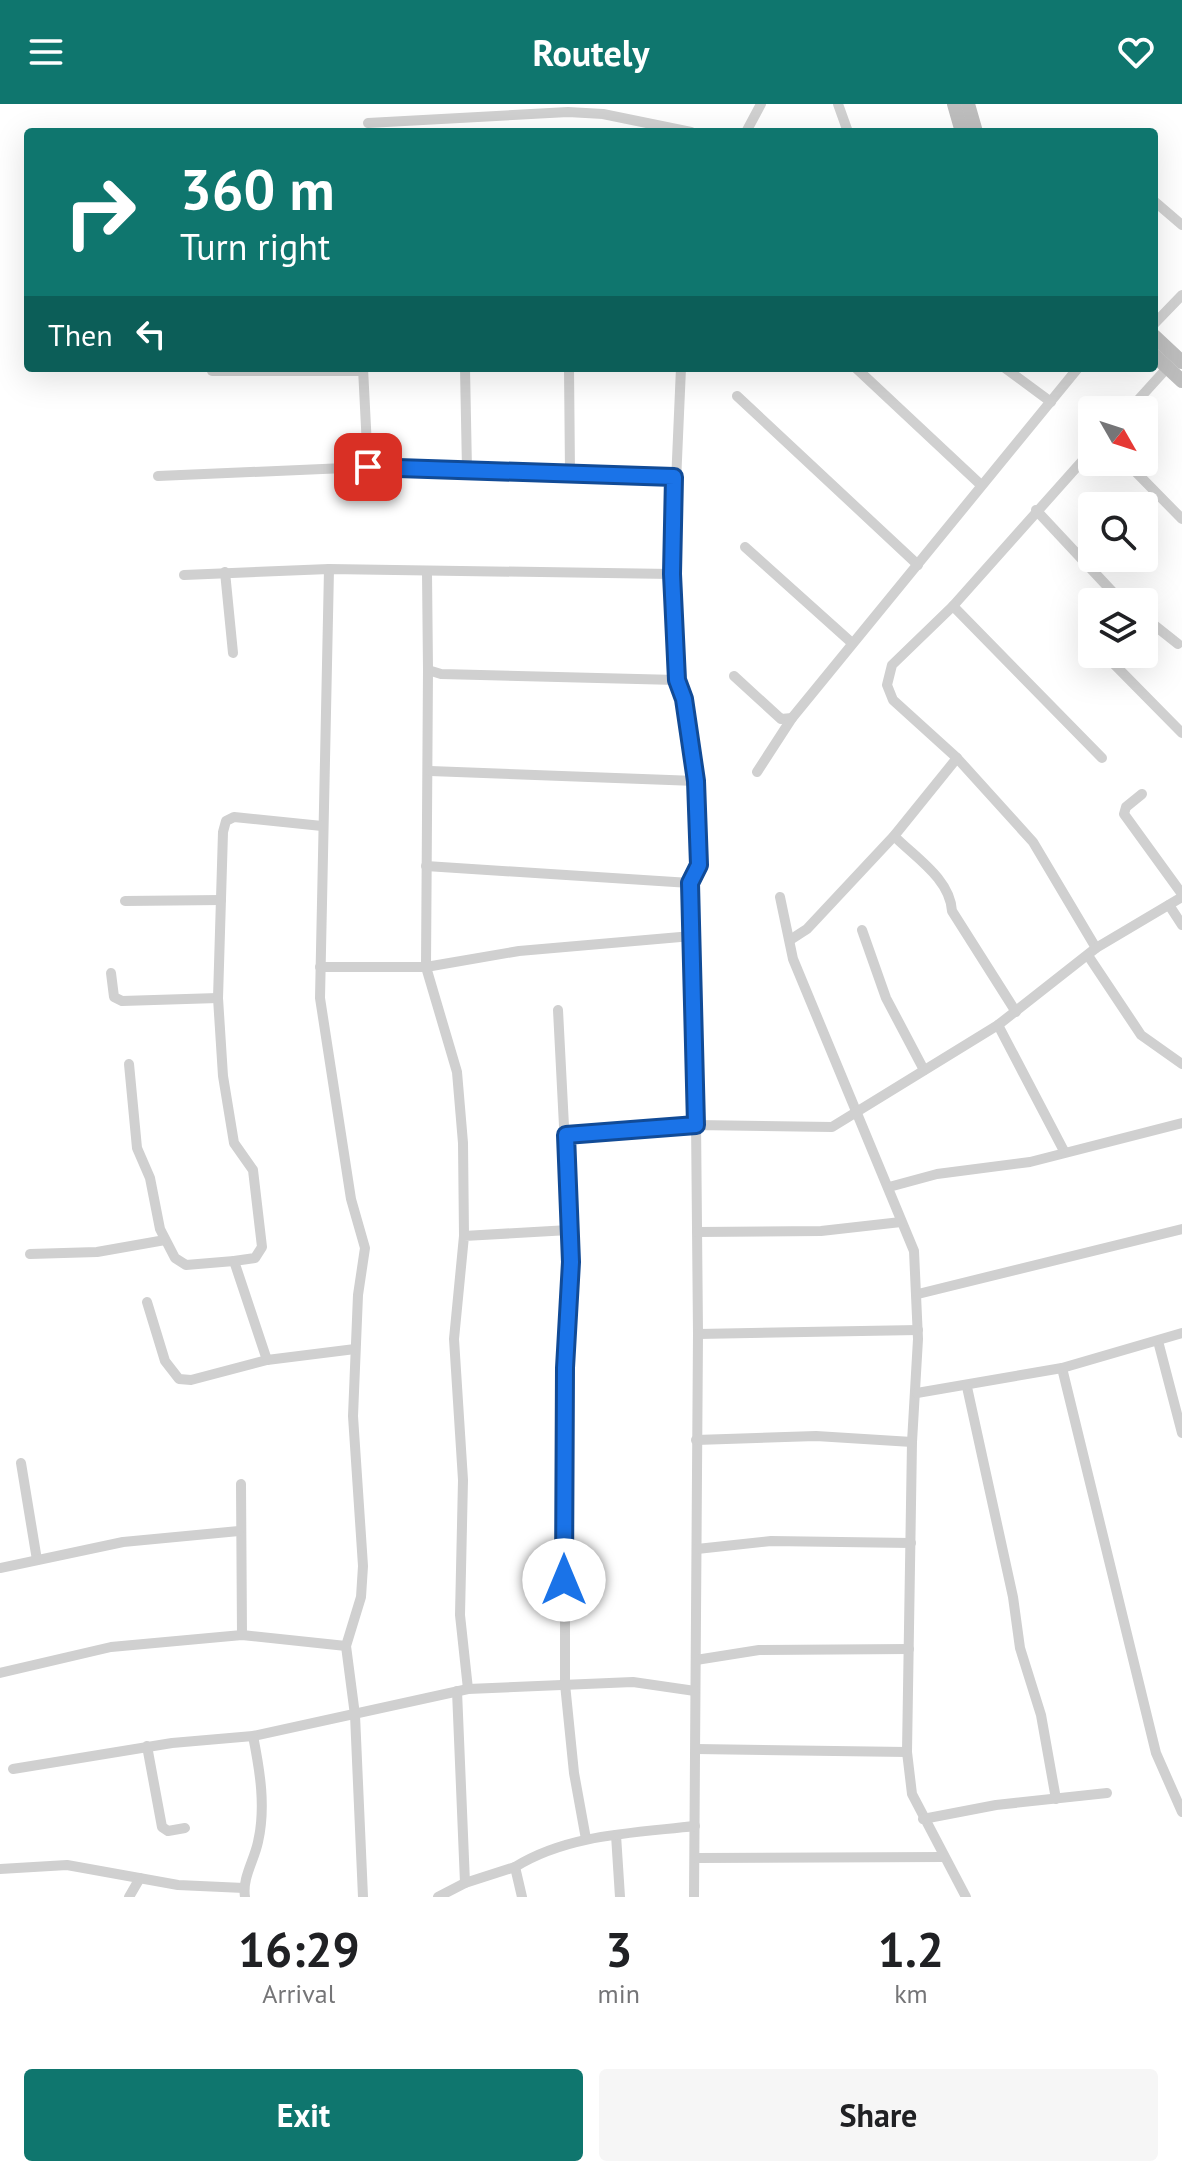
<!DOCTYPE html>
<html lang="en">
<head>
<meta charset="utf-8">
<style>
  body { margin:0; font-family:"PT Sans",sans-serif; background:#f6f6f6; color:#202124; height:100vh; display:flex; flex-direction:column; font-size:30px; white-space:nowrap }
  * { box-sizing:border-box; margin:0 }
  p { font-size:26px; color:#757577 }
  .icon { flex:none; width:44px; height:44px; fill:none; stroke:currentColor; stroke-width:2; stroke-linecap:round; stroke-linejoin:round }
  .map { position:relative; height:1793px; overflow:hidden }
  .drawer { display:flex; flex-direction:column; background:#fff; flex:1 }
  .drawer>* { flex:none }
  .hud { position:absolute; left:24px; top:24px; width:1134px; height:244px; border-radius:8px; box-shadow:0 8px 32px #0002; background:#0f766e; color:#fff; overflow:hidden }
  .needle { width:52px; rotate:129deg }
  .buttons { position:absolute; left:1078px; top:292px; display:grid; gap:16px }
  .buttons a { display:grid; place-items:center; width:80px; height:80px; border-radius:8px; background:#fff; box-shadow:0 8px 32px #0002; font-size:40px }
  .pin { position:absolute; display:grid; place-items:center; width:68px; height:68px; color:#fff; margin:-34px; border-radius:16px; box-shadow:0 4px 12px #0006 }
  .me { position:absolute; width:88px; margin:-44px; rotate:0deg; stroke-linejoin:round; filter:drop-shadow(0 0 6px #0008) }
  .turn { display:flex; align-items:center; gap:28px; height:168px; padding:0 24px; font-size:36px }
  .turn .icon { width:104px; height:104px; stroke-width:2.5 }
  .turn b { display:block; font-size:56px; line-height:68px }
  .then { display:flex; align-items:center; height:76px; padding:0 24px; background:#0003; gap:16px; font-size:30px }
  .eta { display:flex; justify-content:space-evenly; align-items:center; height:136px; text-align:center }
  .eta b { font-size:48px; font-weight:800; line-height:56px }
  .cta { display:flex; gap:16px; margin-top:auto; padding:16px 24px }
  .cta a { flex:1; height:92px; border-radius:8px; background:#0f766e; color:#fff; font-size:32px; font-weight:800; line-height:92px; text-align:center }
  .cta a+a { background:#f6f6f6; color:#202124 }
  header { display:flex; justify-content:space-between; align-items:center; height:104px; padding:0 24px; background:#0f766e; color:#fff; font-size:36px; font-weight:800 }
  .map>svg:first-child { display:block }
</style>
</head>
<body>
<header><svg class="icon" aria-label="menu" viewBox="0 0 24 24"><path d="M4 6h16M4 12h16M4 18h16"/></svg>Routely<svg class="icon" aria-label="heart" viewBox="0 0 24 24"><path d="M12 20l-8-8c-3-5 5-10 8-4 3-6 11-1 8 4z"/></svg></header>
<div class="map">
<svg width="1182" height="1793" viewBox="0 0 1182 1793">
  <rect width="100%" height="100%" fill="#fff"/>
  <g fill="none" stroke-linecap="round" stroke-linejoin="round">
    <g stroke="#d0d0d0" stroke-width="10">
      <path d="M838 0 848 28"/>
      <path d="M368 19 568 8 603 10 691 28"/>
      <path d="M746 28 761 0"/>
      <path d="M1154 97 1182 121"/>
      <path d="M1154 220 1182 191"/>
      <path d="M363 264 368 363"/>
      <path d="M465 264 467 366"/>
      <path d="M569 264 570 369"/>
      <path d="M681 264 672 470 677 576 684 595 696 677 699 761 690 779 695 908 698 1230 694 1793"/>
      <path d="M856 264 981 381"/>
      <path d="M1005 264 1051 298"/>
      <path d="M212 267H363"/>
      <path d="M737 292 918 461"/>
      <path d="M1129 306 1167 264"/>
      <path d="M1092 346 953 502 892 561 887 581 893 596 957 654 1033 738 1096 844"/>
      <path d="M1126 358 1182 415"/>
      <path d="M158 372 368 363 674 373"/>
      <path d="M1036 406 1122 498"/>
      <path d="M745 443 852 539"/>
      <path d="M329 465 320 894 351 1095 365 1144 358 1191 353 1312 363 1462 361 1493 346 1542 355 1611 363 1793"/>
      <path d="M225 468 233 549"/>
      <path d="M427 469 428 566 441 570 677 576"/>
      <path d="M184 471 329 465 672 470"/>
      <path d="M953 502 1102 654"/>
      <path d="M1144 513 1178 540"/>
      <path d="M1108 554 1182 629"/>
      <path d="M428 566 426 863 457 968 463 1039 464 1132"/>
      <path d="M734 572 781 615 792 614"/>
      <path d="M430 667 696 677"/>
      <path d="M757 668 792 614 1078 264"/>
      <path d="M1142 690 1126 703 1124 710 1182 790"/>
      <path d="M894 732C916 754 950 775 952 807L1016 908"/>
      <path d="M426 762 690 779"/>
      <path d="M780 793 793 855 914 1147 918 1235 912 1338 907 1648 912 1690 966 1793"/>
      <path d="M125 797 221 796"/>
      <path d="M1169 801 1182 821"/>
      <path d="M862 826 886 894 924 966"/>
      <path d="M790 836 807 825 894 732 957 654"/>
      <path d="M1089 853 1141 931 1182 960"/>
      <path d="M320 863H426L519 847 692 832"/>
      <path d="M111 869 114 893 122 897 218 894"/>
      <path d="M558 906 571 1158 565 1264V1580L574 1669 586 1735"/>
      <path d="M998 921 1064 1047"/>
      <path d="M129 960 137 1044 150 1074 160 1125 175 1154 186 1161 234 1157"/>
      <path d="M566 1031 696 1021 832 1023 998 921 1096 844 1182 793"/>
      <path d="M889 1083 937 1070 1030 1058 1182 1019"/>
      <path d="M697 1128 821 1127 901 1118"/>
      <path d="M30 1150 97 1148 165 1136"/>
      <path d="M918 1190 1182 1125"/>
      <path d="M147 1198 165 1257 179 1275 191 1276 267 1256 355 1245"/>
      <path d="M698 1230 918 1226"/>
      <path d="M1158 1237 1182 1329"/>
      <path d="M267 1256 234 1157 255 1154 262 1143 253 1066 234 1039 223 972 218 894 223 728 226 717 234 713 322 722"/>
      <path d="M1062 1264 1156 1649 1182 1708"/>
      <path d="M967 1283 1013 1493 1020 1544 1041 1611 1056 1695"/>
      <path d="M917 1289 1062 1264 1182 1229"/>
      <path d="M696 1336 816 1332 912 1338"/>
      <path d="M21 1359 37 1456"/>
      <path d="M241 1380 242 1531"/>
      <path d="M697 1445 771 1437 911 1439"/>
      <path d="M0 1464 123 1438 239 1427"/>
      <path d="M696 1556 759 1546 909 1545"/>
      <path d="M0 1569 111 1543 242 1531 346 1542"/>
      <path d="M468 1585 460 1511 463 1376 454 1235 464 1132 569 1126"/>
      <path d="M147 1642 162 1723 168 1727 185 1724"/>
      <path d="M696 1645 907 1648"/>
      <path d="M13 1665 172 1639 253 1632 468 1585 633 1578 695 1587"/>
      <path d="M923 1715 996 1701 1107 1689"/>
      <path d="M616 1731 620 1793"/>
      <path d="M696 1754 944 1753"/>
      <path d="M515 1763C568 1730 634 1729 695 1722"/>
      <path d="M0 1765 67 1761 178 1781 244 1784"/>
      <path d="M465 1779 515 1763 522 1793"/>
      <path d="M129 1793 140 1774"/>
      <path d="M245 1793C242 1774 254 1757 258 1738 266 1703 260 1667 253 1632"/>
      <path d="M438 1793 465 1779 457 1587"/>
    </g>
    <g stroke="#bdbdbd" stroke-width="14">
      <path d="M954 0 962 28"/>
      <path d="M968 0 976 28"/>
      <path d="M1154 232 1182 258"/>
      <path d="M1154 251 1182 277"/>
    </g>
  </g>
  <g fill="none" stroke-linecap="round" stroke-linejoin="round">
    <defs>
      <path id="route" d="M368 363 674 373 672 470 677 576 684 595 696 677 699 761 690 779 696 1021 566 1031 571 1158 565 1264 564 1476"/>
    </defs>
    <use href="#route" stroke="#114b97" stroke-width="20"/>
    <use href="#route" stroke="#1a73e8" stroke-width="14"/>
  </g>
</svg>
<div class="buttons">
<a><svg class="needle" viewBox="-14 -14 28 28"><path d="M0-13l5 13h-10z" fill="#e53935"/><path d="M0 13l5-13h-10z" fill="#757577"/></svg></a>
<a><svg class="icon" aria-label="search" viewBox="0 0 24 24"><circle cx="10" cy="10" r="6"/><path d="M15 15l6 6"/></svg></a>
<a><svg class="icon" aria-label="layers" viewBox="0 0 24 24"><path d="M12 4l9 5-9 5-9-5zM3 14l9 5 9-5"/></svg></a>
</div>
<div class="pin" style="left:368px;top:363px;background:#d93025"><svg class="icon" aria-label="arrive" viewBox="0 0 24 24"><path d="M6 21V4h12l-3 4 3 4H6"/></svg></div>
<svg class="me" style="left:564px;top:1476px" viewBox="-20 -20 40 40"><circle r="19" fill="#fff"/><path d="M0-13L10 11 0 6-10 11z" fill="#1a73e8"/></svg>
<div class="hud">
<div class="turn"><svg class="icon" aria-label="right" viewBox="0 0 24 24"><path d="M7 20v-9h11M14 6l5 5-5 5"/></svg><div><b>360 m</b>Turn right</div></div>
<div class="then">Then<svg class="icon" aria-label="left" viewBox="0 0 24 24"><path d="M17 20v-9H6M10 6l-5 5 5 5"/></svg></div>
</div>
</div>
<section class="drawer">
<div class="eta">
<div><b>16:29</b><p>Arrival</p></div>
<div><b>3</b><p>min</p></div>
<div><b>1.2</b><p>km</p></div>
</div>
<div class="cta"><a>Exit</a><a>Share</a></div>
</section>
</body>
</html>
